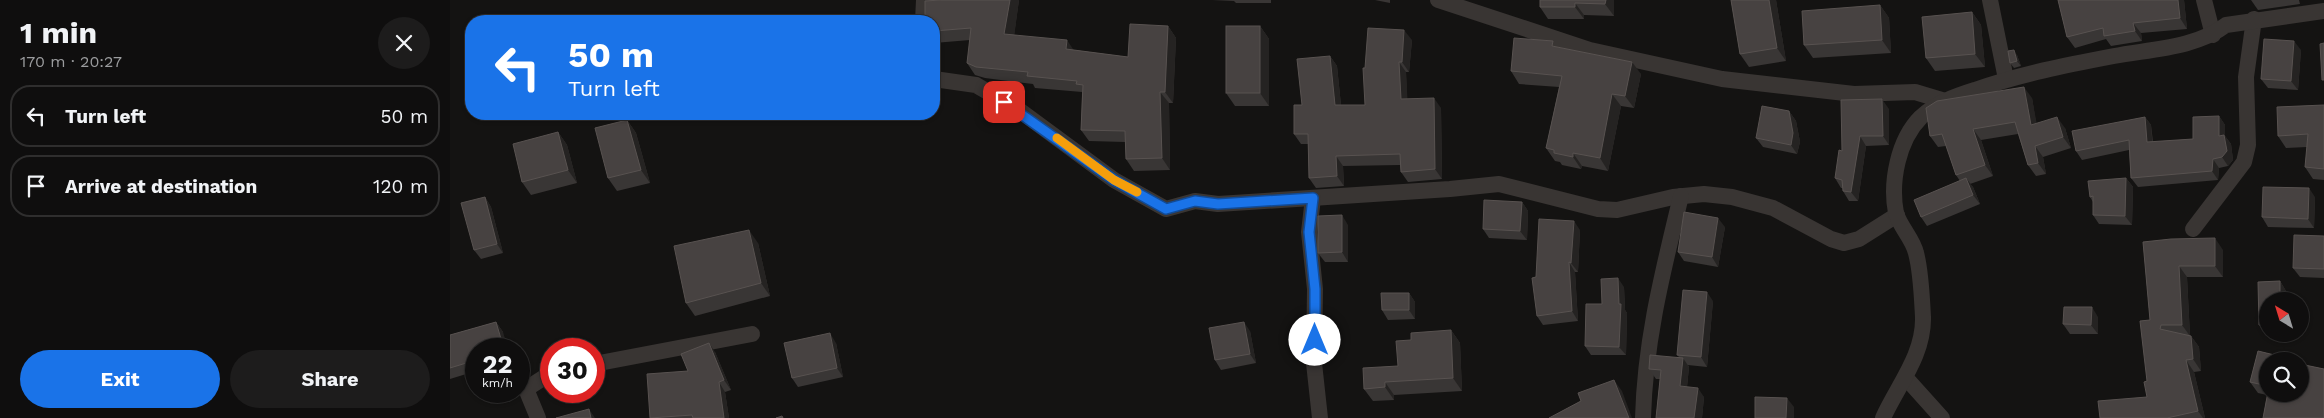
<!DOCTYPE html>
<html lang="en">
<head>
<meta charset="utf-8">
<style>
  body { margin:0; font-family:"Work Sans",sans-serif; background:#1d1c1c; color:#f1f3f6; height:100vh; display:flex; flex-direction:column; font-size:19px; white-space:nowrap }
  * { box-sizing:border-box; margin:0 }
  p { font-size:16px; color:#9b9c9e }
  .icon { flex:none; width:28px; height:28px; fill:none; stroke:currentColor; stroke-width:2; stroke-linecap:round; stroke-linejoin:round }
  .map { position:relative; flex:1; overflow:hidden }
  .panel { display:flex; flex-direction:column; background:#0f0e0e; width:450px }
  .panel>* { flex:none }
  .top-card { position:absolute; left:15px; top:15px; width:475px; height:105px; border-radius:20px; box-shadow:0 1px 4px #0004,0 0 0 1px #2f2e2e; background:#1a73e8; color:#fff; overflow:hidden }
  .needle { width:32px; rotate:322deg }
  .controls { position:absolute; left:1809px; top:292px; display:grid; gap:10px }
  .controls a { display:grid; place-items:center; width:50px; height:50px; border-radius:50%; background:#0f0e0e; box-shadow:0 1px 4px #0004,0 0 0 1px #2f2e2e; font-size:25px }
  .speed { position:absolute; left:15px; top:338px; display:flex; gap:10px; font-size:25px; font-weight:700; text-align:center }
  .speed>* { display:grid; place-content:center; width:65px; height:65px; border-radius:50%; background:#0f0e0e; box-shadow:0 1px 4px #0004,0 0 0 1px #2f2e2e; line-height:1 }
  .speed small { font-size:12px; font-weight:400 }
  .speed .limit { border:8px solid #d22; background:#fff; color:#111 }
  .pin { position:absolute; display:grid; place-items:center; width:42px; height:42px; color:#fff; margin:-21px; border-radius:10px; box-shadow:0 2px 8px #0006 }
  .me { position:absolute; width:55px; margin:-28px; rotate:0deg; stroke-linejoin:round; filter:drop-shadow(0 0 4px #0008) }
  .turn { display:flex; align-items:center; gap:18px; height:105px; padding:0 20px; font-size:22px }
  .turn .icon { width:65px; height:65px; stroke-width:2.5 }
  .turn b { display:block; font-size:35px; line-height:42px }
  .round { display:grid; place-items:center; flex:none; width:52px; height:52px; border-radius:26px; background:#1d1c1c }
  .overview { display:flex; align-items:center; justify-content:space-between; height:85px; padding:0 20px }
  h1 { font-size:30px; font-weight:700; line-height:38px }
  .action { display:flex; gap:10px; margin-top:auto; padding:10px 20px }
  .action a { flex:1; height:58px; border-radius:30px; background:#1a73e8; color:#fff; font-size:20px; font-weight:700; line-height:58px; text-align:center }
  .action a+a { background:#1d1c1c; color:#f1f3f6 }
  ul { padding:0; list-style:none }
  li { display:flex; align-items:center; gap:15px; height:62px; margin:0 10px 8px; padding:0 10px; border:2px solid #2f2e2e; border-radius:20px }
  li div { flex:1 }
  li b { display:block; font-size:19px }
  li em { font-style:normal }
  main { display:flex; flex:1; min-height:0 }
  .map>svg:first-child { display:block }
</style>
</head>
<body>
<main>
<section class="panel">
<div class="overview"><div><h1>1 min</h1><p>170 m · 20:27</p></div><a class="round"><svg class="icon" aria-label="close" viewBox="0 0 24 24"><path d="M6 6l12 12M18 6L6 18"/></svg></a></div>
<ul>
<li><svg class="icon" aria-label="left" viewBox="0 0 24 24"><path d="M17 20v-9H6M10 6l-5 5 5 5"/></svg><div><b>Turn left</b></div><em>50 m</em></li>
<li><svg class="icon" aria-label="arrive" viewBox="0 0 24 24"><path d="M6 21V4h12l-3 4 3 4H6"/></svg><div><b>Arrive at destination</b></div><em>120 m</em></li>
</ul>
<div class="action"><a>Exit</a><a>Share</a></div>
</section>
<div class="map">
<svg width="1874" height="418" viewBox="0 0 1874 418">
  <rect width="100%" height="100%" fill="#141312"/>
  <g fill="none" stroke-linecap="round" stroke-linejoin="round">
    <g stroke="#393533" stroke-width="16">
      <path d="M988 0 1140 50 1272 79 1404 94 1465 92 1495 101"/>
      <path d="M1540 0 1556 79"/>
      <path d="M1754 0 1763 35"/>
      <path d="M473 21 474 0"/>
      <path d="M484 79 526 85 569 110 664 180 716 209 745 201 768 204 1000 189 1049 184 1148 209 1167 210 1223 197 1254 194 1282 197 1323 208 1381 239 1394 243 1409 239 1447 215"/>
      <path d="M863 198 859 232 865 289 864 363 870 418"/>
      <path d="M1743 229 1794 162 1798 145 1796 77 1804 19"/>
      <path d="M144 364 302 334"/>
      <path d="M1456 378 1492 418"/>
      <path d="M88 418 76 389 101 373"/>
      <path d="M1193 418C1195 340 1213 271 1231 196"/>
      <path d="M1433 418C1448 385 1474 355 1473 317 1472 299 1471 271 1466 253 1463 239 1450 227 1446 213 1440 182 1448 140 1471 117 1486 103 1506 96 1525 90 1570 74 1617 65 1664 56 1701 49 1746 48 1776 25L1874 11"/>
    </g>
  </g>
  <g fill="#393635">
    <path d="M491 0H569L564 35 624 50 678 57 718 26 726 38 723 103H719L720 170 684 171 676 159 675 142 639 141 631 130 632 93V92L585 88 583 84 535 78 525 75 517 63 520 40 484 43V21Z"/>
    <path d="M762 0H821V3H786L784 1Z"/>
    <path d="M925 0H940V3Z"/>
    <path d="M1090 0H1164V16L1134 15V19H1098L1090 7Z"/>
    <path d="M1281 0H1326L1336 61 1299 67 1290 54Z"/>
    <path d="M1608 0H1734L1737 29 1691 33 1692 41 1661 46 1656 39 1625 48 1617 37Z"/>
    <path d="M1801 0H1849L1850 4 1808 10Z"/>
    <path d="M1430 5 1439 18 1441 53 1363 58 1354 45Z"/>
    <path d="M1522 12 1531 25 1535 67 1485 71 1476 58Z"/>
    <path d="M810 26 819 39V106H785L776 93Z"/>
    <path d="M962 40 959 72H956L957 99 991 108 992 179 958 182 951 172 950 165 893 166 894 186 866 188 859 178 858 144H851L844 134 852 105 880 56 887 66 891 105H915V68Z"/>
    <path d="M1106 47 1191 74 1184 108 1171 106 1158 171 1132 166 1131 169 1112 165 1110 162 1105 161 1096 148 1109 87 1069 84 1061 71Z"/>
    <path d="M1851 50 1848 90 1818 88 1811 79Z"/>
    <path d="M1567 55 1571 66 1564 68 1560 63Z"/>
    <path d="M1582 98 1586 123 1615 128 1621 148 1593 157 1596 174 1586 176 1578 165 1568 134 1531 140 1543 176 1520 184 1523 187 1530 204 1477 226 1471 217 1510 181 1506 175 1496 146 1488 147 1480 136Z"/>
    <path d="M1874 105V180L1863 179 1855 167 1857 147 1836 148 1828 136Z"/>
    <path d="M1439 109V145L1416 146 1408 201H1399L1393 191V188H1391L1385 178 1392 151Z"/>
    <path d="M1339 111 1346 121 1350 142 1347 154 1313 147 1306 138Z"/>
    <path d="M1769 116 1775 125V136L1781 144 1783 160 1778 166 1769 168 1768 180 1688 187 1681 178 1679 150 1632 160 1626 151 1695 117 1701 125 1703 142 1743 139Z"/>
    <path d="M177 120 186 133 200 183 167 191 158 178Z"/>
    <path d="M108 132 117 145 127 183 81 195 72 182Z"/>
    <path d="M1676 178 1683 187 1682 225 1649 224 1643 215V202L1640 197Z"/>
    <path d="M35 197 41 207 53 253 31 259 24 250Z"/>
    <path d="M1865 197 1864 228 1818 227 1812 217Z"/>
    <path d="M1072 202 1078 211 1077 240 1039 238 1033 229Z"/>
    <path d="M898 225V262H875L868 253Z"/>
    <path d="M1275 227 1268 267 1234 261 1228 252Z"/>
    <path d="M1130 230 1128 272H1125L1128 321 1093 325 1087 316Z"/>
    <path d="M1874 236V278L1850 277 1843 268Z"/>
    <path d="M1693 242 1773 250V277H1737L1740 336H1741L1749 347 1751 371 1744 372 1755 418H1650L1697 397 1700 320Z"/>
    <path d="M308 243 320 296 245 316 236 303Z"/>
    <path d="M1830 281 1836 291 1837 301H1818V334H1838L1816 335 1809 325 1808 282Z"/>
    <path d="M1174 287 1175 310 1177 313 1176 355H1141L1135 346 1152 304Z"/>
    <path d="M959 293 965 302V319L938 320 932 310Z"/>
    <path d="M1263 301 1257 367 1238 365 1239 367 1237 387 1254 397 1252 418H1206L1210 379H1206L1199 369 1229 357 1227 355Z"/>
    <path d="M1648 317V334H1620L1613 324Z"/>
    <path d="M46 322 53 332 26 349V371L0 379V335Z"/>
    <path d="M1001 330 1010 343 1012 391 944 395V400L923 401 914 389 948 366 961 340Z"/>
    <path d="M800 331 806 363 771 370 765 360Z"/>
    <path d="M386 343 393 377 348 387 342 378Z"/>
    <path d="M1808 351 1845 360 1846 361H1818V394H1850V364L1874 369V418H1813L1817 395 1808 393 1800 382Z"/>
    <path d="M265 352 281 390 275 392 279 418H200L238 371Z"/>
  </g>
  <g fill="#252322">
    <path d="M560 0H569L563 45 554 34Z"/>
    <path d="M1156 0H1164V16L1155 4Z"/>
    <path d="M1319 0H1326L1336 61 1327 48Z"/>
    <path d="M1728 0H1734L1737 29 1730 18Z"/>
    <path d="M1125 3 1134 15V19L1125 7Z"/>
    <path d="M1430 5 1439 18 1441 53 1432 40Z"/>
    <path d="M1522 12 1531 25 1535 67 1525 54Z"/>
    <path d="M1683 23 1691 33 1692 41 1685 31Z"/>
    <path d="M718 26 726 38 723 103 715 92Z"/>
    <path d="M810 26 819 39V106L810 93Z"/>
    <path d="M954 30 962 40 959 72 952 62Z"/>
    <path d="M617 40 625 52 616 49Z"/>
    <path d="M1844 41 1851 50 1848 90 1841 81Z"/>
    <path d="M1564 50 1567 55 1571 66 1567 61Z"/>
    <path d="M880 56 887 66 892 115 885 105Z"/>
    <path d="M949 62 956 72 958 109 951 99Z"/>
    <path d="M1182 62 1191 74 1184 108 1175 96Z"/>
    <path d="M1574 87 1582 98 1589 136 1581 125Z"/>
    <path d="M710 92 719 103 720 170 712 158Z"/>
    <path d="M1162 94 1171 106 1158 171 1150 158Z"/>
    <path d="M984 98 991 108 992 179 985 169Z"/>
    <path d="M1432 99 1439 109V145L1433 136Z"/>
    <path d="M1339 111 1346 121 1350 142 1347 154 1341 145Z"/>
    <path d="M1769 116 1775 125V136L1781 144 1783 160 1778 166 1772 157 1769 136Z"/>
    <path d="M1607 117 1615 128 1621 148 1613 137Z"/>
    <path d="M1695 117 1701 125 1703 151 1697 142Z"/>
    <path d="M177 120 186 133 200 183 191 170Z"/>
    <path d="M1523 129 1531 140 1543 176 1535 165Z"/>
    <path d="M108 132 117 145 127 183 118 170Z"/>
    <path d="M1410 136 1416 146 1408 201 1401 192Z"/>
    <path d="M1585 146 1593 157 1596 174 1588 163Z"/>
    <path d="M1123 153 1132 166 1131 169 1123 157Z"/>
    <path d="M886 156 893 166 894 186 887 176Z"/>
    <path d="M1763 159 1769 168 1768 180 1762 171Z"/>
    <path d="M1516 178 1523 187 1530 204 1523 195Z"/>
    <path d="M1676 178 1683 187 1682 225 1675 216Z"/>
    <path d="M1859 188 1865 197 1864 228 1858 219Z"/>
    <path d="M35 197 41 207 53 253 47 244Z"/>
    <path d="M1072 202 1078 211 1077 240 1070 231Z"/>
    <path d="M892 215 898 225V262L892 252Z"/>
    <path d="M1268 218 1275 227 1268 267 1262 257Z"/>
    <path d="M1124 221 1130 230 1128 272 1121 263Z"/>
    <path d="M299 230 308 243 320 296 311 283Z"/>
    <path d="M1765 238 1773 250V277L1765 266Z"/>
    <path d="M1119 262 1125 272 1128 321 1122 311Z"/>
    <path d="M1729 266 1737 277 1740 336 1732 325Z"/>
    <path d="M1168 278 1174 287 1175 310 1177 313 1176 355 1169 347Z"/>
    <path d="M1830 281 1836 291 1837 301H1830Z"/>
    <path d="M1257 292 1263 301 1257 367 1251 357Z"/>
    <path d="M959 293 965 302V319L959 310Z"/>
    <path d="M1642 307 1648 317V334L1641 325Z"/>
    <path d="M46 322 53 332 58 349H54Z"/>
    <path d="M794 322 800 331 806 363 800 354Z"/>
    <path d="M1001 330 1010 343 1012 391 1003 378Z"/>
    <path d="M380 333 386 343 393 377 387 368Z"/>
    <path d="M1741 336 1749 347 1751 371 1743 359Z"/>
    <path d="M259 343 265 352 281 390 274 380Z"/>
    <path d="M1233 358 1239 367 1236 396 1230 386Z"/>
    <path d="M1736 360 1744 372 1755 418H1753L1748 411Z"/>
    <path d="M1164 380 1172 391 1182 418H1179Z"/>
    <path d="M269 382 275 392 279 418H274Z"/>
    <path d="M935 382 944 395V400L935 387Z"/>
    <path d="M1248 388 1254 397 1252 418H1244Z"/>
    <path d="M1337 398 1344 407V418H1336Z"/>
    <path d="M139 409 145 418H141Z"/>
  </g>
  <g fill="#474241" stroke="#585250">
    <path d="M491 0H560L554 34 617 40 616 49 678 57 680 24 718 26 715 92H710L712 158 676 159 675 131 631 130 633 85 626 84 627 81 577 76 578 72 526 67 517 63 521 28 484 31V21H475V1Z"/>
    <path d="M1090 0H1156L1155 4 1125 3V7H1090Z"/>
    <path d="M1281 0H1319L1327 48 1290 54Z"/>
    <path d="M1608 0H1728L1730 18 1683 23 1685 31 1654 36 1653 28 1617 37Z"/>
    <path d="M1430 5 1432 40 1354 45 1352 11Z"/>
    <path d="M1522 12 1525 54 1476 58 1472 17Z"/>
    <rect x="776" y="26" width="34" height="67"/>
    <path d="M918 28 954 30 952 62H949L951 99 984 98 985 169 951 172 950 154 886 156 887 176 859 178 858 134H844V105H852L847 59 880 56 885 105H915L913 68H915Z"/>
    <path d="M1064 38 1103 41 1102 46 1182 62 1175 96 1162 94 1150 158 1123 153V157L1104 153V150L1096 148 1112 76 1061 71Z"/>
    <path d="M1814 39 1844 41 1841 81 1811 79Z"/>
    <path d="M1874 43V80H1872L1870 44Z"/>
    <path d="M1564 50 1567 61 1560 63 1558 51Z"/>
    <path d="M1574 87 1581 125 1607 117 1613 137 1585 146 1588 163 1578 165 1565 122 1523 129 1535 165 1506 175 1492 134 1480 136 1476 108 1487 101Z"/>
    <path d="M1432 99 1433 136H1410L1401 192 1393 191 1392 180 1385 178 1389 150 1392 151 1391 100Z"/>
    <path d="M1874 105V169L1855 167 1858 134 1828 136 1827 107Z"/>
    <path d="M1312 106 1339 111 1343 133 1341 145 1306 138Z"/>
    <path d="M1769 116V136L1774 135 1777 151 1772 157 1763 159 1762 171 1681 178 1679 140 1626 151 1622 131 1695 117 1697 142 1743 139V117Z"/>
    <path d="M177 120 191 170 158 178 145 128Z"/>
    <path d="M108 132 118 170 72 182 63 144Z"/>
    <path d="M1516 178 1523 195 1471 217 1464 200Z"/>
    <path d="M1676 178 1675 216 1643 215V196L1640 197 1638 181Z"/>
    <path d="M1813 187 1859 188 1858 219 1812 217Z"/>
    <path d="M35 197 47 244 24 250 11 203Z"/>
    <path d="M1034 200 1072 202 1070 231 1033 229Z"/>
    <path d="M1234 212 1268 218 1262 257 1228 252Z"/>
    <path d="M892 215V252L868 253V216Z"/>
    <path d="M1089 219 1124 221 1121 263 1119 262 1122 311 1087 316 1082 278 1086 277Z"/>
    <path d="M299 230 311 283 236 303 224 246Z"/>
    <path d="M1844 235 1874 236V269L1843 268Z"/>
    <path d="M1765 238V266H1729L1732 325H1711L1710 329 1741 336 1743 359 1736 360 1748 411 1717 418H1650L1648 401 1697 397 1694 382 1697 381 1690 321 1700 320 1693 242 1721 239Z"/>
    <path d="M1168 278 1169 304H1171L1169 347 1135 346 1136 304H1152L1151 279Z"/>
    <path d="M1830 281V301H1818V325H1809L1808 282Z"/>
    <path d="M1233 290 1257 292 1251 357 1227 355Z"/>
    <path d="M931 293H959V310H932Z"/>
    <path d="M1614 307H1642L1641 325 1613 324Z"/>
    <path d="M46 322 54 349H26V360L0 368V335Z"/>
    <path d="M794 322 800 354 765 360 759 328Z"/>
    <path d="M1001 330 1003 378 935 382V387L914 389 913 368 948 366 946 341 961 340V333Z"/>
    <path d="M380 333 387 368 342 378 334 343Z"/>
    <path d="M259 343 274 380 269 382 274 418H243L242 415 200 418 197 374 238 371 231 354Z"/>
    <path d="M1808 351 1845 360V361H1818V386L1800 382Z"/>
    <path d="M1200 355 1233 358 1230 386 1248 388 1244 418H1206L1211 370 1199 369Z"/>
    <path d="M1850 364 1874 369V418H1813L1818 392V394H1850Z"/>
    <path d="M1164 380 1179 418H1099L1131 401 1128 393Z"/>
    <path d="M1305 397 1337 398 1336 418H1305Z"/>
    <path d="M139 409 141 418H106Z"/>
    <path d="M332 416 333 418H326Z"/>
  </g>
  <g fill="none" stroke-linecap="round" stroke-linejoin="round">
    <defs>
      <path id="route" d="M554 102 664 180 716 209 745 201 768 204 863 198 859 232 865 289V340"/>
    </defs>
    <use href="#route" stroke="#114b97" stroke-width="12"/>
    <use href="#route" stroke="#1a73e8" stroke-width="9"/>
    <path stroke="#f59e0b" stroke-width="9" d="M607 138 664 180 687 192"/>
  </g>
</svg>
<div class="controls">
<a><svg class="needle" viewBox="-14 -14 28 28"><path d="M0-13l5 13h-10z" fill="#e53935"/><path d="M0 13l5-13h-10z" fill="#9b9c9e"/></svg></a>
<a><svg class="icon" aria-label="search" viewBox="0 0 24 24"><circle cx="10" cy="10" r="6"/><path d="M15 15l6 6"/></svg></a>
</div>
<div class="speed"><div>22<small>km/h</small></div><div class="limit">30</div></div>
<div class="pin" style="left:554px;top:102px;background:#d93025"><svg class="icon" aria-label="arrive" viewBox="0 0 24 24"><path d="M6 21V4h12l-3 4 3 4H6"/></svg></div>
<svg class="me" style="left:865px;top:340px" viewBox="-20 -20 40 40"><circle r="19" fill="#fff"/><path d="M0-13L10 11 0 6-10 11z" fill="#1a73e8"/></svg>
<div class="top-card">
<div class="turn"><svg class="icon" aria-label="left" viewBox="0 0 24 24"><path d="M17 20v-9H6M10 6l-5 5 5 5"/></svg><div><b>50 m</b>Turn left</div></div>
</div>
</div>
</main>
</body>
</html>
